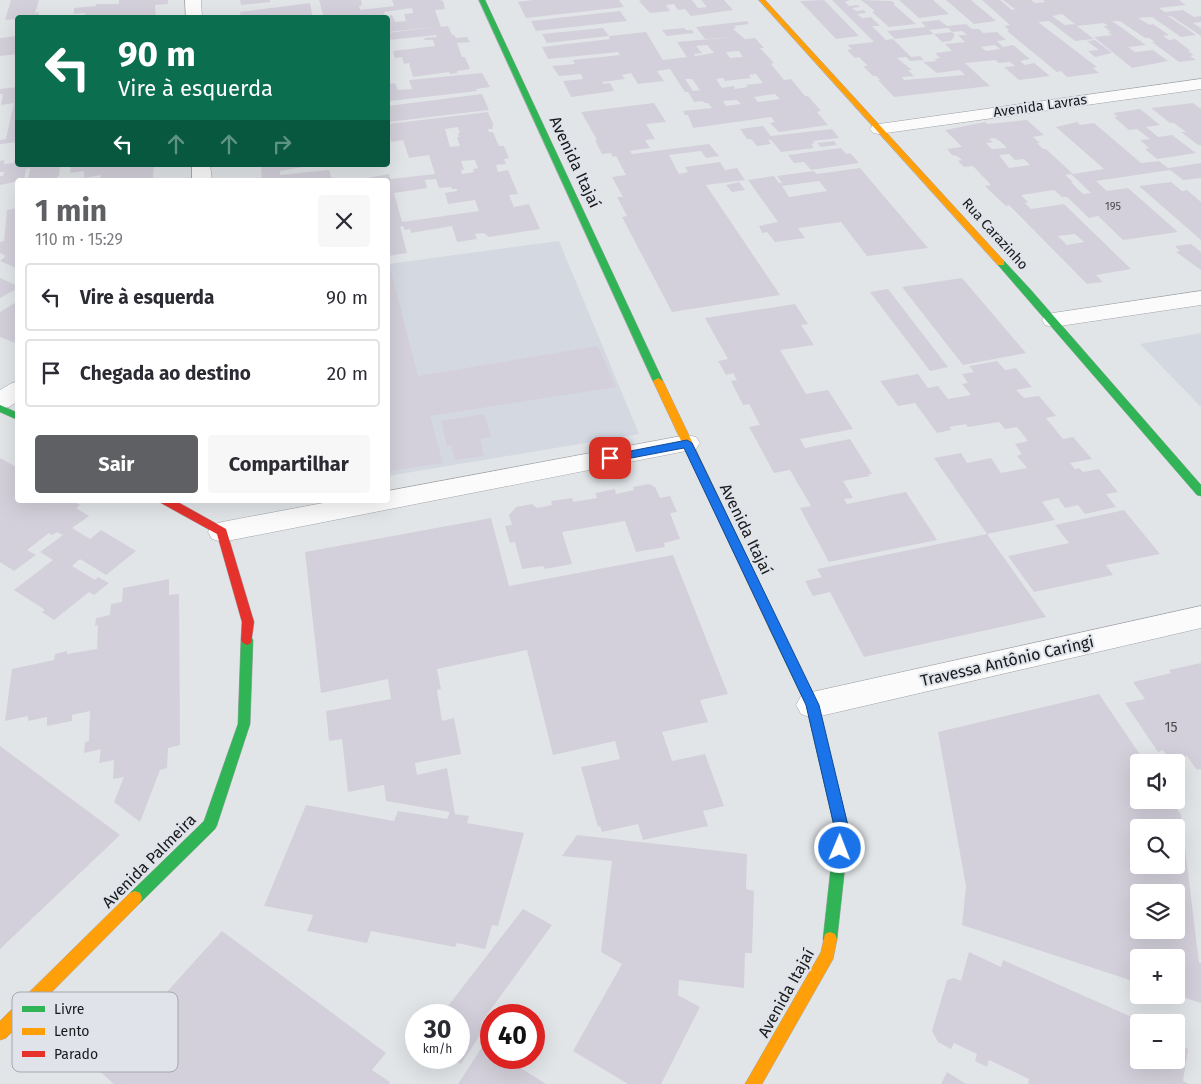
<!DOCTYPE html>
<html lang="pt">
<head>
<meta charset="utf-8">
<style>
  body { margin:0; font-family:"Fira Sans",sans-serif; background:#f7f7f7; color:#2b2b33; height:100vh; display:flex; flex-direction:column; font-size:19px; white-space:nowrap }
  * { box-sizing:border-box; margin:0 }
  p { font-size:16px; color:#7c7c81 }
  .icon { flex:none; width:28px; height:28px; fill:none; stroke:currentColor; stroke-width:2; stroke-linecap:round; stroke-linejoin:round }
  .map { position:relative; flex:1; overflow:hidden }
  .sheet { position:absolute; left:15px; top:178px; width:375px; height:325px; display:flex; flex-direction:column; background:#fff; border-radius:5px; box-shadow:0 5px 20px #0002 }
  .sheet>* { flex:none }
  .banner { position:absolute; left:15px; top:15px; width:375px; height:152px; border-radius:5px; box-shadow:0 5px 20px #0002; background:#0b6e4f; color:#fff; overflow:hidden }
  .fabs { position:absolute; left:1130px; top:754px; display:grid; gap:10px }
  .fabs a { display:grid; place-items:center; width:55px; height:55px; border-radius:5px; background:#fff; box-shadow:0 5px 20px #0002; font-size:25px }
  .speed { position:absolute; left:405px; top:1004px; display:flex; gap:10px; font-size:25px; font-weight:700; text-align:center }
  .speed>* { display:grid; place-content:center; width:65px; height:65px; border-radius:50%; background:#fff; box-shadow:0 5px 20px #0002; line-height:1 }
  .speed small { font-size:12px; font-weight:400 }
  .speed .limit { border:8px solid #d22; background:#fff; color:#111 }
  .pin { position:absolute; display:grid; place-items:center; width:42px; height:42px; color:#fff; margin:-21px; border-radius:10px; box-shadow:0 2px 8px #0006 }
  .me { position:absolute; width:55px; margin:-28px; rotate:1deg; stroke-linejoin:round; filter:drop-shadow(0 0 4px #0008) }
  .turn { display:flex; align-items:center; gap:18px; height:105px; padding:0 20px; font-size:22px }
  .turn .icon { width:65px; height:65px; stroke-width:2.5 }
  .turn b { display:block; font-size:35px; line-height:42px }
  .lanes { display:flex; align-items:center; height:48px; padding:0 20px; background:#0003; justify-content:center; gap:25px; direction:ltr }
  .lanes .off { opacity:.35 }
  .round { display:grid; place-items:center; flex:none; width:52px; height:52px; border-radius:5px; background:#f7f7f7 }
  .overview { display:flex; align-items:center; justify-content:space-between; height:85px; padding:0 20px }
  h1 { font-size:30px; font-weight:700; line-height:38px; color:#5e6063 }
  .cta { display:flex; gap:10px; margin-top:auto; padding:10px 20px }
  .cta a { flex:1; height:58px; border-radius:5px; background:#5e6063; color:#fff; font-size:20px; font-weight:700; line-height:58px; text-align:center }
  .cta a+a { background:#f7f7f7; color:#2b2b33 }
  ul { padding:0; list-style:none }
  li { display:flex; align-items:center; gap:15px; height:68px; margin:0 10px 8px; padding:0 10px; border:2px solid #e1e1e2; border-radius:5px }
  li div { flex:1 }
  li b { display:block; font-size:19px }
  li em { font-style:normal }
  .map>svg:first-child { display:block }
</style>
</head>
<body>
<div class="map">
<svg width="1201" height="1084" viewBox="0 0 1201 1084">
  <rect width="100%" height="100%" fill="#e2e5e8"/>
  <g fill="#d3d8e1">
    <path d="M559 241 639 434 388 476V264Z"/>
    <path d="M1201 333V407L1140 344Z"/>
  </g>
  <g fill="#d3d0db" fill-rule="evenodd">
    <path d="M11 0H39L35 13 39 12 38 17 18 18V19L5 20Z"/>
    <path d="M119 0H168V4L155 5 156 18H84L85 13 74 14V8L96 6V4H119Z"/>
    <path d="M240 0H270V2L241 5Z"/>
    <path d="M319 0H361L362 5 359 6 360 10 394 6 392 0H440L443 1 445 9 435 10 441 27 448 26 452 35H454L456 38 467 37 470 42 457 43 462 57H465L470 69 457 71V73L450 74 449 72 413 77 409 63 404 64 402 57 395 58 393 51 435 46 433 40H425L424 38 437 37 436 35 388 40V33L433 27 388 32V18H354L353 15 343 16V18H324ZM412 8 413 13 404 14 406 21 395 22 392 15 385 16 384 12Z"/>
    <path d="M533 0H619L624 7 526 18 518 2Z"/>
    <path d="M641 0H692L698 8 707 7 701 0H724L733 10 691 16 685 9 678 10 674 4 666 5 670 11 650 13 639 1Z"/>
    <path d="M824 0 859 36 836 39 800 1Z"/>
    <path d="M832 0H850L845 2 849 6 858 5 860 7 852 8 856 11 864 10 866 13 857 14 862 18 871 17 880 26H872L886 40 893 39 911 57 920 56 924 60 910 61 906 57 897 58 912 70H908L914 76 902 77 904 80 965 75 960 70 937 73 923 62 937 61 934 59 940 58 935 53 952 51 945 44 965 42 958 35H967L962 31 952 32 948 28 929 30 934 34 895 39 887 31 926 27 921 22 939 20 947 26 966 24 972 29H979L983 33 997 32 1006 40 997 41 1003 47 1013 45 1030 59 1020 61 1025 65 1034 63 1050 76 1019 80 1004 67 1015 66 1010 62 999 63 995 60 965 63 990 86 894 97 878 80H880L876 76H873L863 66H868L859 57 855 58 847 50 852 49 847 45 874 42ZM995 45 1000 49 986 51 981 47Z"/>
    <path d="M861 0 892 1 895 4H893L916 24 889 27 872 12 875 11Z"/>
    <path d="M899 0H933L949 14 919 18Z"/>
    <path d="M946 0H971L996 21 974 24Z"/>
    <path d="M982 0H1000L1012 10 1015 9 1003 0H1031L1035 3 1045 2 1043 0H1179L1186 5 1159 8 1165 12 1183 10 1194 17 1201 16V22L1193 23 1201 28V36L1171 16H1168L1196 35 1181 37 1152 17 1138 18 1150 25 1153 24 1169 35 1163 36 1169 40 1175 39 1191 51H1188L1194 55 1190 56 1196 60 1179 62 1152 42H1155L1149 38H1145L1120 21H1112L1146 45 1128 47 1135 52 1153 50 1168 61 1132 68 1094 37 1112 35 1108 32H1111L1103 26H1108L1104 23 1077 26 1094 39 1075 41 1049 21 1038 22 1097 67 1093 68 1099 73 1067 77 1061 71 1057 72 1007 31 1009 30 1004 26 1010 25ZM1062 14 1067 18 1075 24 1065 25 1052 16Z"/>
    <path d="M310 3 313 18H241L240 12Z"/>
    <path d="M620 11 627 21 536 31 531 21Z"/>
    <path d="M747 21 749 24 734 26 736 28 733 29 745 39 755 38 764 48H760L774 63 771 64 784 80 791 79 805 96H808L821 111 817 112 828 125 779 132 770 123 775 122 771 117 693 128 688 115H685L683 111 712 108 708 103H704L703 101 694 102 688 92H685L670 69 657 71 664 81 638 84 631 73 622 75 625 79 602 82 603 84 610 83 614 91 571 97 563 81 583 79 581 74 559 76 552 66 575 64 573 60 620 55 618 52 548 59 542 47 610 39 609 36 646 32 663 60 687 57 677 42 733 37 705 39 696 27ZM707 45 714 53 695 56 694 54 702 53 696 46ZM739 51 743 57 730 58 726 52ZM756 74 763 83 746 85 748 87 735 89 734 86 722 88 716 79 723 78 725 81 751 78 749 75ZM685 79H692L700 90 693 91ZM775 94 780 99 758 102 754 97ZM737 100 741 104 726 106 723 101Z"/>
    <path d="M603 28 609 36 547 43 542 34Z"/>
    <path d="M684 28 686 30H692L694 33 667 36 662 30Z"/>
    <path d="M952 32 955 35 951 41 942 42 934 34Z"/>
    <path d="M18 36V54L0 56V38Z"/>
    <path d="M1095 40 1112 53 1095 57 1088 51 1099 50 1087 41Z"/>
    <path d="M482 73 490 87 476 89 477 91 390 101 388 98V84L395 83 398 90 412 89 409 80Z"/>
    <path d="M18 87V142L0 144V140L6 139 14 103 1 105 3 94H0V89Z"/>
    <path d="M482 94 489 110 388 122V106Z"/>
    <path d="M654 103 666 122 646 124 655 139 645 140 650 148 630 151 632 154 709 144 719 156 706 158 701 151 669 155 679 174 688 172 685 167 720 162 725 170 737 168 745 180 706 185 780 295 672 312 622 217 627 216 617 197H623L612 177 626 175 616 156 613 157 611 153 602 154 595 140H597L581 112Z"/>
    <path d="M1193 103 1201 109V145H1198L1181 132H1186L1174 123H1170L1151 108Z"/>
    <path d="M1140 109 1160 125 1146 127 1158 137 1172 135 1196 153 1157 159 1145 149 1149 148 1140 140 1150 139 1137 129 1129 130 1114 117H1118L1113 113Z"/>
    <path d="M488 112 494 126H492L493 129H488L489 132H493L499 146H504L509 158 504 159 506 164 496 165 498 172 508 170 518 194 509 195 514 207 529 204 540 229 489 237 484 233 475 234 477 239 457 242 452 226 411 233 410 229 405 230 403 226 400 227 407 253 388 256V180L363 179 389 174 390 179 435 174 429 155 409 158 403 140 391 142 388 124ZM458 127 460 133H458L459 137H457L460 146 450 147 445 129ZM475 160 478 168 473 169 474 172 462 174 461 170H464L461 161ZM436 179 439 188 451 187 452 189H457V191L445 193 448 204 475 200 479 211 402 222 394 193 427 188 425 180Z"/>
    <path d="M1027 120 1044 135 1033 137 1040 143H1037L1043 149H1046L1073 174 1104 169 1056 127 1077 122 1080 125 1094 123 1141 163 1159 161 1168 168 1201 163V178L1183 180 1170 170 1096 181 1107 191 1128 188 1178 232 1123 240 1098 216 1089 218 1067 197H1062L1054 190 1021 195 1028 202 1025 203 1031 209 1064 204 1131 269 1096 275 1103 282 1087 284 1009 205 1006 206 992 193 985 186 991 185 973 166 964 167 958 161 962 160 957 156 952 155 947 149 962 147 945 130 985 122 987 124ZM994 138 1000 141 1007 148 992 149 986 143 993 142 989 139ZM1009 154 1015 160 1024 159 1030 165 1009 168 999 155ZM1071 174 1091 193 1083 194 1071 182H1073L1065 175ZM1075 234 1084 242 1067 245 1058 236Z"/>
    <path d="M763 126 771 136 832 129 839 138 813 141 815 143 811 144 814 148 781 152 771 140H768L771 144 757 146 751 139H747L740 129Z"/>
    <path d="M834 141 837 145 821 147 817 143Z"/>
    <path d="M17 147 18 165H60L59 176 57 177V180H28L30 168 26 169 24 180 0 185V176H3L4 172H0V161L4 160V164L14 163Z"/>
    <path d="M841 148 846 154 850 153 859 163 811 170 804 162 794 163 788 155Z"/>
    <path d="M71 165H154L153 178 141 180H100L101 175 84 178V171L70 173Z"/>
    <path d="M261 165H314L280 171V175L329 170 332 180H262Z"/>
    <path d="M860 168 928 248 867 256 841 222 798 228 805 238 775 242 767 232 762 233 759 226 778 222 748 180 774 176 779 183H782L777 176 814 171 817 174ZM819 181 827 191 789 197 782 186Z"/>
    <path d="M739 182 745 190 732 192 726 185Z"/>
    <path d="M1171 182 1182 191 1187 190 1201 202V240L1139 186Z"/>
    <path d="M18 208V269L0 261 6 256 0 253V242L4 241 7 210Z"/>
    <path d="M1191 244 1201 252V270L1176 252 1180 251 1175 246Z"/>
    <path d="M388 267H390L418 376 598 346 616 387 430 416 443 463 390 471 388 460Z"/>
    <path d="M0 278 18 286V288L0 298Z"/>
    <path d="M962 278 1026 353 963 365 902 287Z"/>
    <path d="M888 289 948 367 930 371 870 292Z"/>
    <path d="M18 301V344L0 337V312Z"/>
    <path d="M795 304 808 324 801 325 814 345 780 350 806 394 828 390 853 429 800 439 805 448 850 439 872 474H868L870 476 843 481 853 498 844 499 847 504 906 492 937 540 829 562 800 508 811 506 790 470 774 473 749 427 760 425 749 404 743 405 731 381 737 380 733 373 726 375 718 361 728 359 705 318Z"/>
    <path d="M997 361 1005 370 1016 368 1032 387 1016 390 1024 398 1039 396 1056 416 1046 418 1063 439 1073 437 1092 459 1070 463 1075 469 1079 468 1083 472 1099 469 1118 492 1106 494 1116 507 1085 514 1078 505 1065 508 1058 498 1042 502 1055 520 987 534 1046 617 864 657 830 592 813 596 805 581 822 577 817 569 987 534 934 458 961 453 967 463 991 458 1001 473 1027 468 1017 456 1022 454 1015 444 1028 441 1017 427 1005 429 999 422 968 427 966 424 949 427 951 430 937 433 915 403 898 406 880 381 918 374 928 388 938 386 948 399 971 395 962 384 968 383 962 374 974 372 969 366Z"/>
    <path d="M484 414 491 437 480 439 484 456 455 460 451 445 447 446 441 421Z"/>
    <path d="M0 458 18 468V500H71L80 505 76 508 89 516 72 528 90 539 101 530 136 551 106 575 80 559 72 566 95 580 98 577 109 583 94 595 89 592 54 620 42 612 45 610 14 590 53 560 40 552 63 535 57 532 52 535 49 533 27 550 36 555 14 571 0 562Z"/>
    <path d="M649 484 655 487 660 498 670 496 677 512 670 513 680 539 664 543 665 547 636 552 625 521 562 532 572 564 545 569 543 566 522 569 515 542 510 543 505 526 512 525 509 515 516 507 532 504 537 508 552 505 551 501 572 498 573 502 597 498 595 493 615 489 616 494 634 490 633 487Z"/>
    <path d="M1124 510 1160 554 1106 565 1113 575 1034 592 1008 556 1069 543 1055 525Z"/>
    <path d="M491 518 509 586 673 555 728 694 700 700 708 722 662 732 672 761 705 754 724 806 703 811 708 826 643 840 638 824 602 832 600 826 598 827 581 767 620 759 615 741 553 755 527 650 437 669 441 689 437 690 442 721 454 718 461 754 415 763 417 775 447 768 455 814 469 816 467 823 524 833 498 926 492 925 485 949 457 943 455 947 371 931 367 943 307 931 313 915 264 906 306 805 394 821 398 811 447 819 450 812 386 801 384 785 348 792 342 739 329 741 326 711 391 699 388 679 321 693 305 552Z"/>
    <path d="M169 579V595L179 594 180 745 168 748 167 768 160 770 140 822 114 802 124 777 113 779 114 760 99 763 101 749 84 753 85 742 89 741 90 711 72 715V721L47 726V717L28 721V716L5 721 12 669 54 660 55 654 67 651V654L97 649 98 625 95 626 96 618 110 615 111 604 122 602 123 588Z"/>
    <path d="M1201 663V769L1197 770 1187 756 1170 760 1163 750 1158 752 1125 703 1145 699 1133 682 1171 673 1169 670Z"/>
    <path d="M1099 694 1145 762H1139V800H1171L1181 815 1199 963H1201V1003L1176 995V958H1139V983L962 925 966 886 938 732ZM1139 828H1176V865H1139ZM1139 892H1176V930H1139Z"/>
    <path d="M0 746 120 835 0 949Z"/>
    <path d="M577 835 747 854 746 889 754 891 752 953H745L744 988 679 980 678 995 700 1007 661 1084H628L573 1051 622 964 601 952 612 861 562 856Z"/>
    <path d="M523 909 552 925 481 1023 486 1026 461 1064 451 1058H459V1015H441Z"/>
    <path d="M222 931 386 1053 372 1070 390 1082 389 1084H114L97 1069Z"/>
    <path d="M969 952 1001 967 1003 960 1143 1022H1139V1060H1176V1044L1188 1049 1183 1081 1189 1084H1028L1029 1079 989 1060 987 1067 975 1061 977 1054 954 1043 951 1049 938 1042 932 1031 947 980 954 978 961 981Z"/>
    <path d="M484 1044 491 1049V1058H505L546 1084H458Z"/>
    <path d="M947 1072 966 1084H941Z"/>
  </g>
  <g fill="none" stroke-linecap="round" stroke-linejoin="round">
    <defs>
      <g id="street">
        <path d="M185 0H201L202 18H186Z"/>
        <path d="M1201 79V89L879 134 873 133 870 129 873 125 879 124Z"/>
        <path d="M192 165H210L212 180H192Z"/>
        <path d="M1201 291V305L1053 327 1045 325 1042 320 1045 315 1053 313Z"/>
        <path d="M18 381V401L9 407 0 409V390L10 384Z"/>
        <path d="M687 435 696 437 700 443 696 449 222 542 212 539 208 532 212 525 222 522 339 500H388V491Z"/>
        <path d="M1201 606V628L812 718 801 714 796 705 801 696 812 692Z"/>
      </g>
      <g id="fast">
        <path d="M479 0H485L663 381 661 383 658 384 653 381Z"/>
        <path d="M1001 260 1004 261 1030 289 1201 485V496L1197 495 998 265V261Z"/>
        <path d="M0 405 18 413V420L0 412Z"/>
        <path d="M775 623 779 625 818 705 849 830 837 939 835 944 830 946 825 944 823 939 835 830 806 705 769 628 771 625Z"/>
        <path d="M247 635 251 637 253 640 250 724 217 825 215 829 140 903 135 905 130 903 128 898 130 893 204 821 238 724 241 640 243 637Z"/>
      </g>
      <g id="slow">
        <path d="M759 0H765L1004 261V265H998Z"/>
        <path d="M658 378 663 381 781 628 779 631H771L769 628 653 381Z"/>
        <path d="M135 891 140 893 142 898 140 903 6 1038 0 1040V1021L130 893Z"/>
        <path d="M830 932 835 934 837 939 833 959 762 1084H745L821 952 825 934Z"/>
      </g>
      <path id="jam" d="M160 500H174L226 529 254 622 251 643 247 645 243 643 241 640 242 622 217 534 161 503Z"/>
    </defs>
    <use href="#street" stroke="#a2a4a7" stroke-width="1"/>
    <use href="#fast" stroke="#a2a4a7" stroke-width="1"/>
    <use href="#slow" stroke="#a2a4a7" stroke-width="1"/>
    <use href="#jam" stroke="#a2a4a7" stroke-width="1"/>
    <use href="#street" fill="#fbfbfc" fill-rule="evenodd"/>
    <use href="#fast" fill="#30b455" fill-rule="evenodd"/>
    <use href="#slow" fill="#ff9f0a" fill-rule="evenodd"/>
    <use href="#jam" fill="#e5322d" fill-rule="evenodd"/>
  </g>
  <path fill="#1a73e8" stroke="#114b97" d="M687 440 692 443 819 705 849 830 845 852 840 854 835 852 833 848 835 830 806 705 684 448 610 462 604 458 610 455Z"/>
  <g text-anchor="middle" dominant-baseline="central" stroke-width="4" stroke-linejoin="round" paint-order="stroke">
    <g font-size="11" fill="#494a4e">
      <text x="1113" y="206">195</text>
    </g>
    <g font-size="14" fill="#17191b" stroke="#e0e4ea">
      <text transform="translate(1040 106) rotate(-8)">Avenida Lavras</text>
      <text transform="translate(995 234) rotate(48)">Rua Carazinho</text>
    </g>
    <g font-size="14" fill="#494a4e">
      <text x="1171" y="727">15</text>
    </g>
    <g font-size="16" fill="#17191b" stroke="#e0e4ea">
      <text transform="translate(575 162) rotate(65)">Avenida Itajaí</text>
      <text transform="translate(746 529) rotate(64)">Avenida Itajaí</text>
      <text transform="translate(1007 661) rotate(-13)">Travessa Antônio Caringi</text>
      <text transform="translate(149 861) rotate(-45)">Avenida Palmeira</text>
      <text transform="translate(786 993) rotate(-61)">Avenida Itajaí</text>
    </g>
  </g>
  <rect x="12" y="992" width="166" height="80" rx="8" fill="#e0e4ea" stroke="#a4a7ac" stroke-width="1"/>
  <rect x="22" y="1006" width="23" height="6" fill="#30b455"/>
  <rect x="22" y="1028" width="23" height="7" fill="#ff9f0a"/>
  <rect x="22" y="1051" width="23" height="6" fill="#e5322d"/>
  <g font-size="14" fill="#17191b">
    <text x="54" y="1014">Livre</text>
    <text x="54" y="1036">Lento</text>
    <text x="54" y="1059">Parado</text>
  </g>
</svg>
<div class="fabs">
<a><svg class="icon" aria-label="sound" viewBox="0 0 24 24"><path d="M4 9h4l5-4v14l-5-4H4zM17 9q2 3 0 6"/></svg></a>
<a><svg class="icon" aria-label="search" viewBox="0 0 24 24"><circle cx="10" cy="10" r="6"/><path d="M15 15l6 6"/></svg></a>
<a><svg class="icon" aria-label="layers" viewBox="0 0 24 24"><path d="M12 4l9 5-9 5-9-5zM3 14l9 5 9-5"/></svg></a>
<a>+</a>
<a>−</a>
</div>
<div class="speed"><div>30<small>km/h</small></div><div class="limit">40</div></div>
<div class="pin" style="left:610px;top:458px;background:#d93025"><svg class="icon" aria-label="arrive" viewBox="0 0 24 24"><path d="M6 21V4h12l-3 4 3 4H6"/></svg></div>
<svg class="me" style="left:840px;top:848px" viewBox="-20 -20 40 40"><circle r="17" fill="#1a73e8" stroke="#fff" stroke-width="3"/><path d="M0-11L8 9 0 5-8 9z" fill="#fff"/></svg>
<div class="banner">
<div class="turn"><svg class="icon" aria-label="left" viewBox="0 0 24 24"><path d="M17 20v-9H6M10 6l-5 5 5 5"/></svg><div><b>90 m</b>Vire à esquerda</div></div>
<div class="lanes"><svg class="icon" aria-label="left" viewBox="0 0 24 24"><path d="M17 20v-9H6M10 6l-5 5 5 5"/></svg><svg class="icon off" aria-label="ahead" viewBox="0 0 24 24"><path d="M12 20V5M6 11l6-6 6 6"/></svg><svg class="icon off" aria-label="ahead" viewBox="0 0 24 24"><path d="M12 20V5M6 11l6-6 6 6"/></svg><svg class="icon off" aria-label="right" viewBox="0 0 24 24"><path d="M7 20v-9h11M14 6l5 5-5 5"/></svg></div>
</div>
<section class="sheet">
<div class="overview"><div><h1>1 min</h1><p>110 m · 15:29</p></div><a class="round"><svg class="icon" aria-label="close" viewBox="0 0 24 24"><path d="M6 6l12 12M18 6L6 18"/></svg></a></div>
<ul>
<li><svg class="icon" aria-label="left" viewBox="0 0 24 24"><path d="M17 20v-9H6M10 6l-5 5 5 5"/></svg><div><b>Vire à esquerda</b></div><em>90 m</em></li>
<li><svg class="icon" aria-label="arrive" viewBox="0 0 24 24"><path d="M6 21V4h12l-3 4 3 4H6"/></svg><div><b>Chegada ao destino</b></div><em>20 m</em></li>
</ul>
<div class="cta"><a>Sair</a><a>Compartilhar</a></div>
</section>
</div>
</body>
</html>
